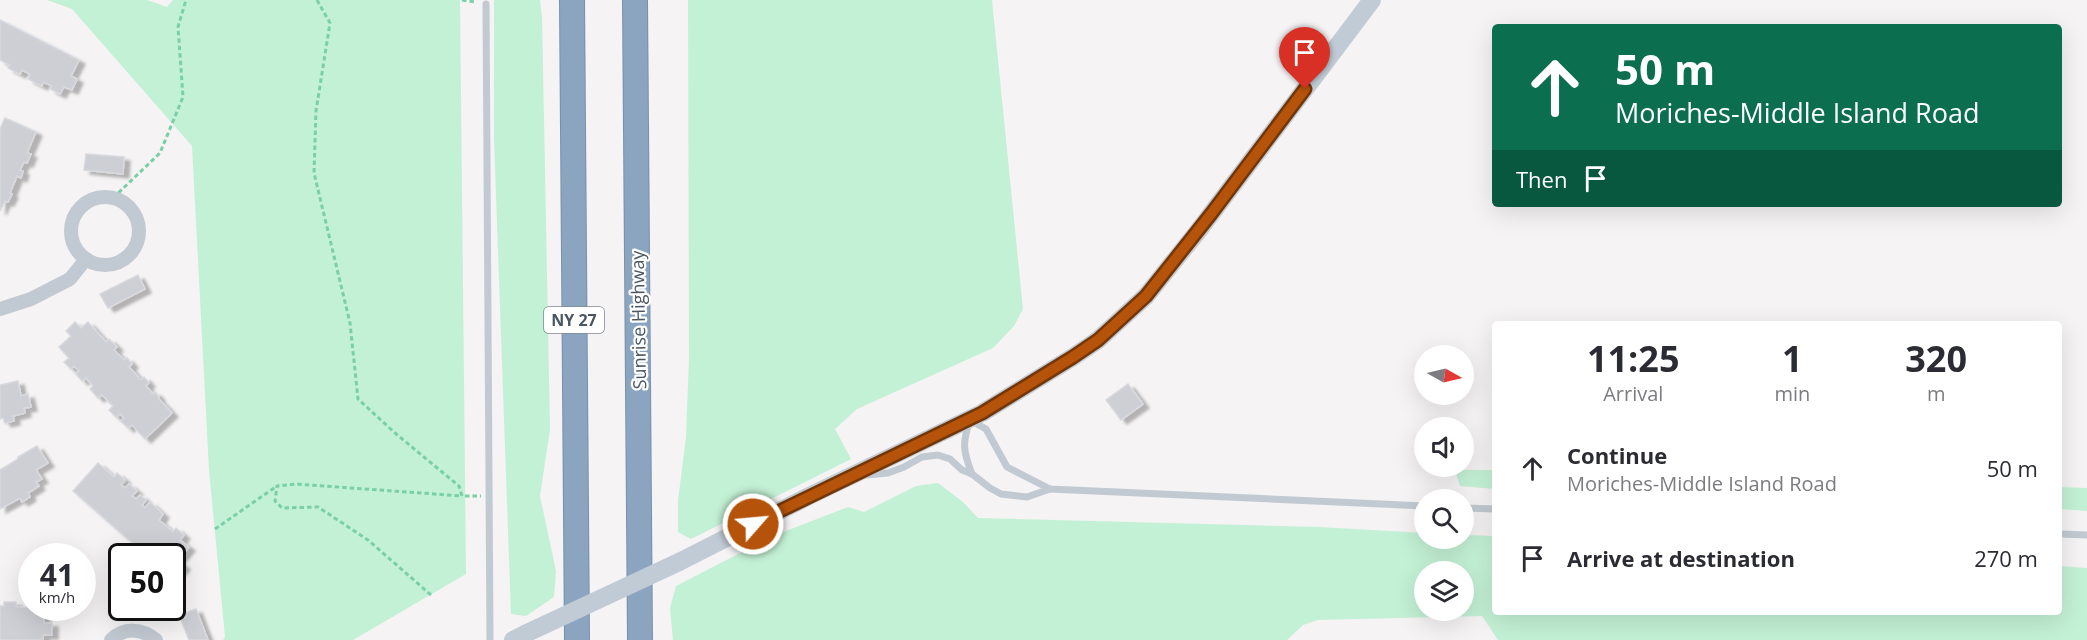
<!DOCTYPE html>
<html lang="en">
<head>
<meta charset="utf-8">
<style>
  body { margin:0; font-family:"Open Sans",sans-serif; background:#f2f2f3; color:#2b2b33; height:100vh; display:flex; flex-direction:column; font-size:22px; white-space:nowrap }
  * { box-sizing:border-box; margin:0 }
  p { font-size:20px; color:#7c7c81 }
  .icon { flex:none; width:33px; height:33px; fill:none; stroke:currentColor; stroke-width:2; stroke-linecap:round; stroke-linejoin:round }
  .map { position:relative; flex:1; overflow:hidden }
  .details { position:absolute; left:1492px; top:321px; width:570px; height:294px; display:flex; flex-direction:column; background:#fff; border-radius:6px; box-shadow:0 6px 24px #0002 }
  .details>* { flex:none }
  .top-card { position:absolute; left:1492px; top:24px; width:570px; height:183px; border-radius:6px; box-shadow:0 6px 24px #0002; background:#0b6e4f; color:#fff; overflow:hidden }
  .needle { width:39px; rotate:98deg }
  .fabs { position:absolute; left:1414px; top:345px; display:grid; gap:12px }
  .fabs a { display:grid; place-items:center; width:60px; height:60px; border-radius:50%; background:#fff; box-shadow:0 6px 24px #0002; font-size:30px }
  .speed { position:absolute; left:18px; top:543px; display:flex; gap:12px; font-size:30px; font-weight:700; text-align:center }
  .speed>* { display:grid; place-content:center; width:78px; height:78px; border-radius:50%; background:#fff; box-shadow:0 6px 24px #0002; line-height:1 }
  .speed small { font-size:15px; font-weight:400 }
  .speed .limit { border:3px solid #111; border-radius:9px; background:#fff; color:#111 }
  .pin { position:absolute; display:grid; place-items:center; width:51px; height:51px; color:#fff; margin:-62px -26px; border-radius:50% 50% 50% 0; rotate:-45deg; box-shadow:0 0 6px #0007 }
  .pin .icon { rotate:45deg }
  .me { position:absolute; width:66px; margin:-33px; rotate:63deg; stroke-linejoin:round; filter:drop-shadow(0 0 4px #0008) }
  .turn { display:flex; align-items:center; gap:21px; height:126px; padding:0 24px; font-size:27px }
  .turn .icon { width:78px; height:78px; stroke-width:2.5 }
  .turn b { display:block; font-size:42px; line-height:51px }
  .then { display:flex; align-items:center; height:57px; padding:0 24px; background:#0003; gap:12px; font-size:22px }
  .eta { display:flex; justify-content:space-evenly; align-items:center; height:102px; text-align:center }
  .eta b { font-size:36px; font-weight:700; line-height:42px }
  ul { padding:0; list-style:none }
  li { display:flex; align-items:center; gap:18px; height:90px; padding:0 24px }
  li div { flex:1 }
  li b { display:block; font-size:22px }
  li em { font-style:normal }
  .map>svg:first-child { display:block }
</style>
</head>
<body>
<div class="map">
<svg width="2087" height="640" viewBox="0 0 2087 640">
  <defs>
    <filter id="shadow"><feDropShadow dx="6" dy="4" stdDeviation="1.5" flood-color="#0004"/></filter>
  </defs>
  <rect width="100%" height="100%" fill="#f5f3f3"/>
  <g fill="#c3f1d5" fill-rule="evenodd">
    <path d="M47 0H147L167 7 173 0H460L466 574 353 640H223L225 637 209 470 192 146 72 9Z"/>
    <path d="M494 0H540L542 17 550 429 540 496 556 571 554 597 526 616 511 614 494 139Z"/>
    <path d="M688 0H992L1023 309 1014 326 993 348 857 409 835 429 851 459 691 539 678 532V501L686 437 689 359Z"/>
    <path d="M1455 470H1495V489L1460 486Z"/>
    <path d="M938 483 963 502 978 518 1319 527 1425 533V538H1464V535L1495 536 1496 612H2060V566L2087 568V640H1498L1482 616 1318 620 1303 625 1287 640H673L670 608 676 586 773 536 848 507 864 512 916 486ZM1425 572H1464V610H1425Z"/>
    <path d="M2060 487 2087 488V511L2060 509Z"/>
  </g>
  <g fill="#cdcfd5" stroke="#d7d9de" stroke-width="1.5" filter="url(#shadow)">
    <path d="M0 20 79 60 71 76 77 79 72 90 64 87 60 94 50 89 52 86 43 82 42 86 28 79 30 74 22 70 20 74 8 68 10 65 0 60Z"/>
    <path d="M5 118 36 132 27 153 31 154 27 163 24 162 20 170 23 171 21 178 17 176 10 193 12 194 8 202 5 201 0 211V129Z"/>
    <path d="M86 154 124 157 123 174 84 170Z"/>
    <path d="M138 275 145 289 108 308 100 294Z"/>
    <path d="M75 322 81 328 88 322 106 342 109 339 117 347 114 350 124 360 127 358 132 364 129 367 141 380 144 377 149 383 146 386 153 394 155 392 159 397 158 398 172 413 145 439 132 425 128 428 121 421 124 418 120 414 116 417 109 410 113 406 102 395 98 398 90 389 93 386 86 378 82 381 76 374 79 371 74 366 71 369 64 362 69 358 59 347 71 336 66 331Z"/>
    <path d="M18 381 21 396 28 394 31 407 24 408 25 413 13 416 14 421 5 423 3 418 0 419V385Z"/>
    <path d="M1128 384 1143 404 1121 420 1106 400Z"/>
    <path d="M37 446 48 463 36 470 42 479 36 482 39 486 28 493 30 497 22 502 20 498 0 509V470L18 459V457Z"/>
    <path d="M98 463 114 477 117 473 125 480 121 485 125 488 129 484 137 491 132 496 136 499 140 495 146 500 142 505 145 508 150 502 163 514 159 520 173 532 176 528 184 535 180 540 189 547 178 560 184 566 175 576 172 574V556H147L73 491Z"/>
    <path d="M4 602H16V607L44 608V623H52V635H43V640H0V606H4Z"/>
    <path d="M196 609 208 640H189L179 615Z"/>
  </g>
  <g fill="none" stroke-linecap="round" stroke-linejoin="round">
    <defs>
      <g id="highway">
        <path d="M572 0 577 640"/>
        <path d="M635 0 640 640"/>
      </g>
    </defs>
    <use href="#highway" stroke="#7690ad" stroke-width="26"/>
    <g stroke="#7ad0a6" stroke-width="3" stroke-dasharray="4.5 3" stroke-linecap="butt">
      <path d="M317 0 330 23 316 111 314 173 350 323 358 399 395 433 459 486 462 496H481"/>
      <path d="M462 0 475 2"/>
      <path d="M113 198 160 153 183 97 178 27 186 0"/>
      <path d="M215 529 277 486"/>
      <path d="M431 595 368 540 318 507 282 508 275 501 277 486 296 484 462 496"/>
    </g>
    <g stroke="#c1cad2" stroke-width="7">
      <path d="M486 4 490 640"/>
      <path d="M972 474C963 451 962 443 970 420L986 429 1007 467 1050 489 1425 506"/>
      <path d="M867 475 888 473 904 467 922 457 938 455 950 459 962 470 972 474 990 488 1001 494 1027 497 1050 489"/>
      <path d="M1464 508 1496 509"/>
      <path d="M2060 534 2087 535"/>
    </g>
    <g stroke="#c1cad2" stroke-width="14">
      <circle cx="105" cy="231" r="34"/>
      <path d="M0 309 31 299 70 279 86 259"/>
      <path d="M111 640C124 627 142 628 156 640"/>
    </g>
    <g stroke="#c1cbd6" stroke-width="18">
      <path d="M679 562 809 496 982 413 1073 357 1098 340 1146 296 1199 230 1372 0"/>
      <path d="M513 640 525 634"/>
    </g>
    <use href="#highway" stroke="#8ba5c1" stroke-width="24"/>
    <path stroke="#c1cbd6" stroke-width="18" d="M525 634 679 562"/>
  </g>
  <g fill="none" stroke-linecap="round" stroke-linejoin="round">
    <defs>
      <path id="route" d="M753 524 982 413 1073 357 1098 340 1146 296 1211 214 1305 89"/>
    </defs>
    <use href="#route" stroke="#753606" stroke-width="15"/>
    <use href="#route" stroke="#b45309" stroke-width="10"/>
  </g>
  <g text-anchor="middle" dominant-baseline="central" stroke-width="4.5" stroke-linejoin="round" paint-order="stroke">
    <rect fill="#fff" stroke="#808990" stroke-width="1.5" x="544" y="307" width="60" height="26" rx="4.5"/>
    <g font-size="16" font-weight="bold" fill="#4a5661">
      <text x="574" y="320">NY 27</text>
    </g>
    <g font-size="18" fill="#4a5661" stroke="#fff">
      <text transform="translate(638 320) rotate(-91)">Sunrise Highway</text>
    </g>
  </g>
</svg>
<div class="fabs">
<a><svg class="needle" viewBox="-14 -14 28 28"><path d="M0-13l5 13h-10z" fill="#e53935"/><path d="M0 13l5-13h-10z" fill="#7c7c81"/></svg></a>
<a><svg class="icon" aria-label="sound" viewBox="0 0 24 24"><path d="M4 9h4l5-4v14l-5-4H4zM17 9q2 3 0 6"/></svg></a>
<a><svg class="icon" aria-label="search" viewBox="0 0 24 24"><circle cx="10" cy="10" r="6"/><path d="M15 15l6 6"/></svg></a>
<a><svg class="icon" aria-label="layers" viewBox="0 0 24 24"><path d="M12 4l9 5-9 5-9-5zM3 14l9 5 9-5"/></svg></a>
</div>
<div class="speed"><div>41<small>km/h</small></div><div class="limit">50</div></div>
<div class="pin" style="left:1305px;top:89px;background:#d93025"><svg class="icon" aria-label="arrive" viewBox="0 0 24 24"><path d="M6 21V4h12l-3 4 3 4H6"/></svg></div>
<svg class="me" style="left:753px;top:524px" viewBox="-20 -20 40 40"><circle r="17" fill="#b45309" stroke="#fff" stroke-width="3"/><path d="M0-11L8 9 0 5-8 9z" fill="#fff"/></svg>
<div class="top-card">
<div class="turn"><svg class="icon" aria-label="ahead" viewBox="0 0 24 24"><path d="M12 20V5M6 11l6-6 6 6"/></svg><div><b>50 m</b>Moriches-Middle Island Road</div></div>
<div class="then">Then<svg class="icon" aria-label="arrive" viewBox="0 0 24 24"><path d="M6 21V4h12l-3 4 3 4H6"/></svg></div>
</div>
<section class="details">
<div class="eta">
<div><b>11:25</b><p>Arrival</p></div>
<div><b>1</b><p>min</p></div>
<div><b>320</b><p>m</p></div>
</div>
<ul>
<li><svg class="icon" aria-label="ahead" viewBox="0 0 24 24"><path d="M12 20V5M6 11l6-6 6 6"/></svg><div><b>Continue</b><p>Moriches-Middle Island Road</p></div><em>50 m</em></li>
<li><svg class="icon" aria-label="arrive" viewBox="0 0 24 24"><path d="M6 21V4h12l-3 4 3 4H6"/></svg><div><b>Arrive at destination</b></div><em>270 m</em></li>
</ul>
</section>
</div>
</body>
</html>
